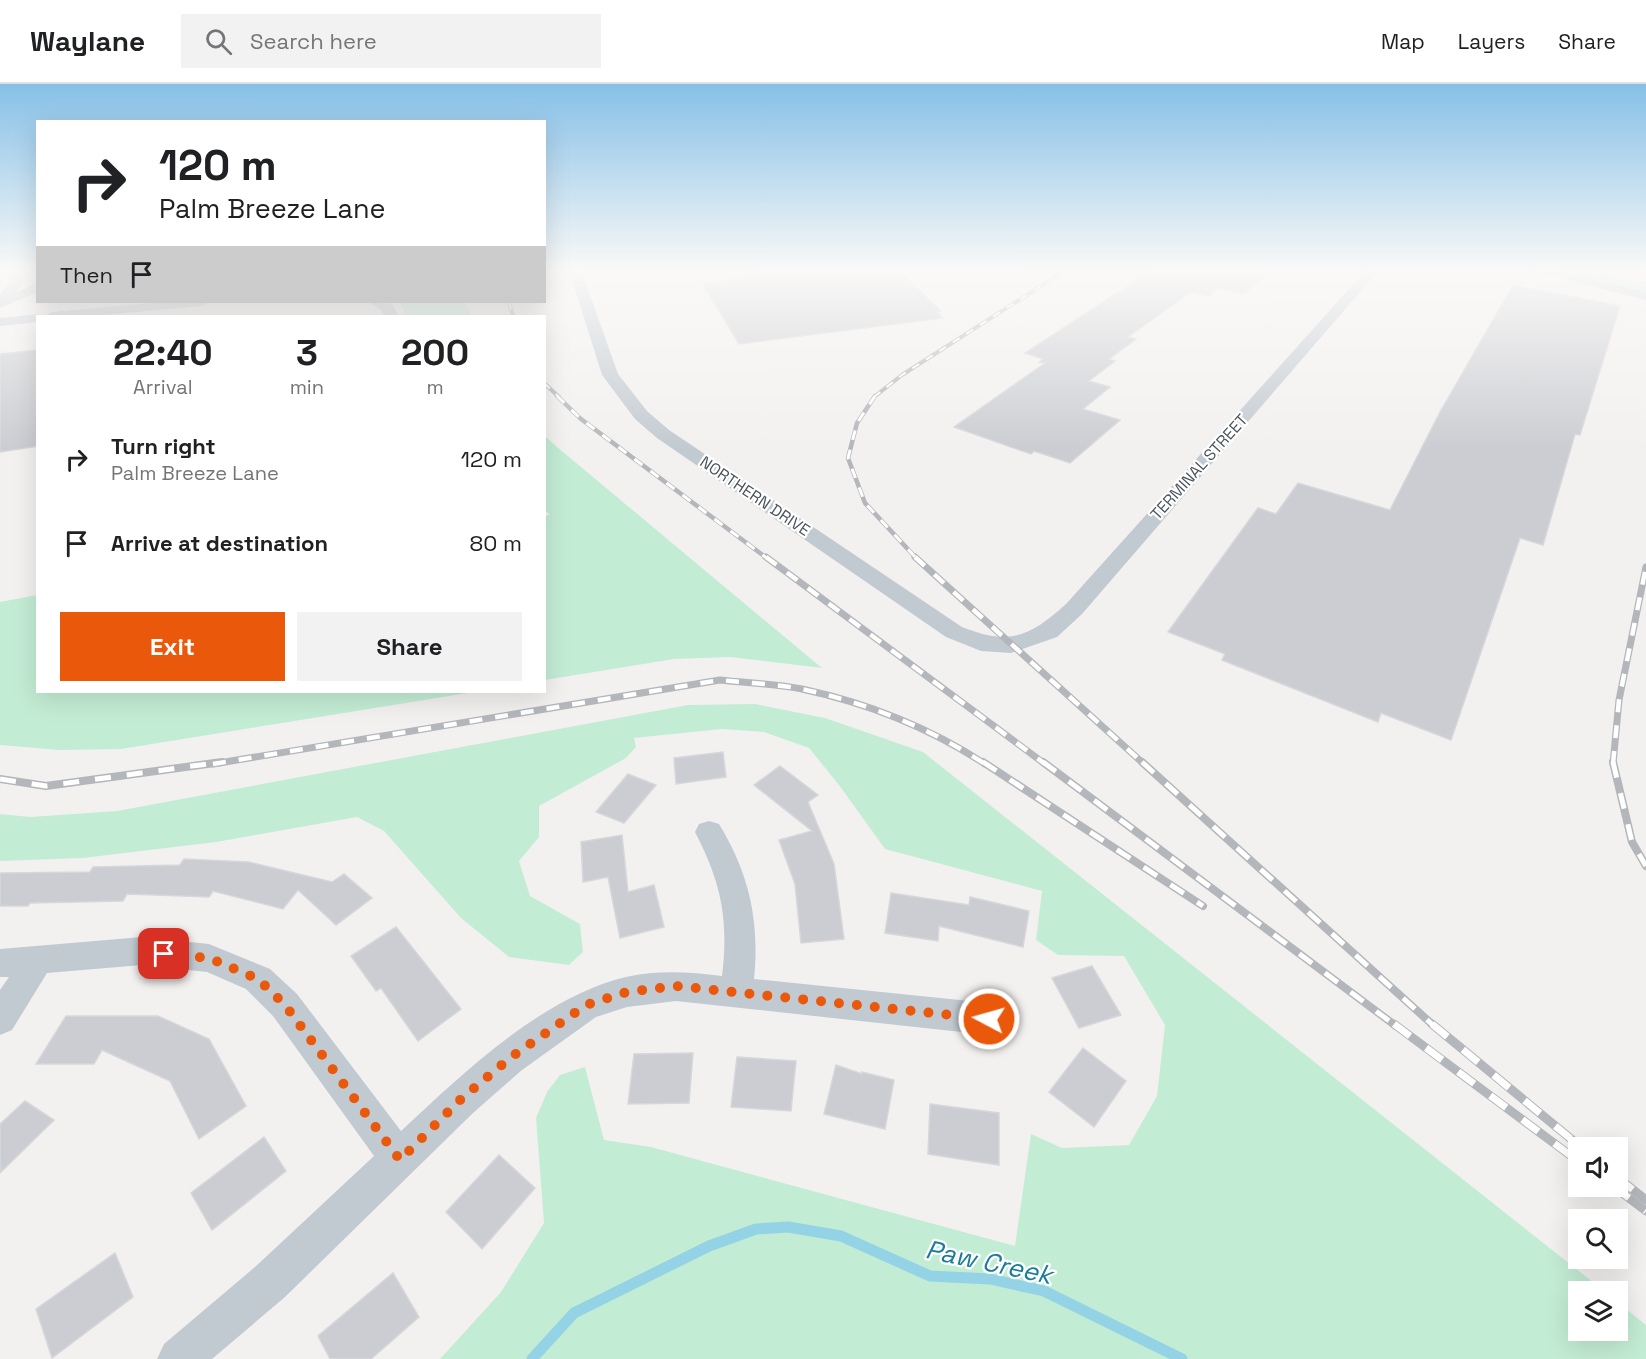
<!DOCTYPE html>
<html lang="en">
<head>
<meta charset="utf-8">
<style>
  body { margin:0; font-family:"Space Grotesk",sans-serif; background:#f2f2f2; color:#202124; height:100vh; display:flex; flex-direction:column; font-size:22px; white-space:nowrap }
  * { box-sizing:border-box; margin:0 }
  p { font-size:20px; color:#757577 }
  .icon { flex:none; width:33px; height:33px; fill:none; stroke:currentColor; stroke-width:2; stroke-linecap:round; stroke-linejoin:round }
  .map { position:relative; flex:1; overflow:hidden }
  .side { position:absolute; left:36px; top:231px; width:510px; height:378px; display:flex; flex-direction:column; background:#fff; border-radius:0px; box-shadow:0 6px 24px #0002 }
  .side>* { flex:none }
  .hud { position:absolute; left:36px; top:36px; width:510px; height:183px; border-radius:0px; box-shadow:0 6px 24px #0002; background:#fff; color:#202124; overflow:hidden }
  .fabs { position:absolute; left:1568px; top:1053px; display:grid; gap:12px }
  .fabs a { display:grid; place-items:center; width:60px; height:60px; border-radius:0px; background:#fff; box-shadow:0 6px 24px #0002; font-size:30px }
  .pin { position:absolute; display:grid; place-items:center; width:51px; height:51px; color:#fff; margin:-26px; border-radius:12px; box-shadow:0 3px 9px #0006 }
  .me { position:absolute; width:66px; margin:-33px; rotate:276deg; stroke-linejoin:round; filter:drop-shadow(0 0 4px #0008) }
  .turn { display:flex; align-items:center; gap:21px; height:126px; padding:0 24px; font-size:27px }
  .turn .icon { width:78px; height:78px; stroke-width:2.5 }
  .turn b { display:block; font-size:42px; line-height:51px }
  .then { display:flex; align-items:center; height:57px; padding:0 24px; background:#0003; gap:12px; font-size:22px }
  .eta { display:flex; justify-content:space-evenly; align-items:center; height:102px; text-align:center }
  .eta b { font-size:36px; font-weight:700; line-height:42px }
  .button { display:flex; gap:12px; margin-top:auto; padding:12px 24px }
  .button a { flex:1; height:69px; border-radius:0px; background:#ea580c; color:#fff; font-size:24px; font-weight:700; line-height:69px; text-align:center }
  .button a+a { background:#f2f2f2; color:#202124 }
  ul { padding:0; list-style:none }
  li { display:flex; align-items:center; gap:18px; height:84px; padding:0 24px }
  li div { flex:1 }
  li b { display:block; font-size:22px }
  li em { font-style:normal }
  header { display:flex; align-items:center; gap:36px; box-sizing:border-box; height:84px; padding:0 30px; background:#fff; border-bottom:2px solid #e0e0e0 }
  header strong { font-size:28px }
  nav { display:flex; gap:33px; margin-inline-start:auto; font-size:21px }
  .search { width:420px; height:54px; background:#f2f2f2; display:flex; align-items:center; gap:15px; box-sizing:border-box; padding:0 21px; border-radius:0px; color:#757577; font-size:22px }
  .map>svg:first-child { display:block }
</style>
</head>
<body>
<header>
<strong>Waylane</strong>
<div class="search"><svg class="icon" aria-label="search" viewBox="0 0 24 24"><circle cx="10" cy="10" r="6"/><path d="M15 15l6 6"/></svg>Search here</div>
<nav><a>Map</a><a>Layers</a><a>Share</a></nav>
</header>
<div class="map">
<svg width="1646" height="1275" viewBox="0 0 1646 1275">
  <rect width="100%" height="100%" fill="#f3f1f0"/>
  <g fill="#c3ecd4">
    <path d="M1556 186H1583L1646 203V208Z"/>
    <path d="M400 218H465L471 232H406Z"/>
    <path d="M545 352 557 363 822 584 730 573 674 575 545 596 544 432 550 431 545 426Z"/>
    <path d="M37 511 38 608H474L121 665 59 666 0 661V518Z"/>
    <path d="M755 620 825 634 923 668 1604 1207 1578 1208V1246H1617V1218L1646 1241V1275H440L501 1208 544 1139 536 1034 547 1008 560 991 585 983 604 1056 651 1063 1015 1162 1031 1050 1062 1064 1129 1061 1157 1012 1165 941 1124 872 1058 871 1036 856 1042 807 885 765 839 701 809 664 764 648 722 645 634 654 636 663 626 674 539 722V753L519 777 530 812 580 840 583 868 569 881 509 873 461 834 384 747 357 733 216 758 83 774 0 777V730L30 733 117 727 688 621Z"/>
  </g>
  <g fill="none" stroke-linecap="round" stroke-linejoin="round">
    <path stroke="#94d3e5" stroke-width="11" d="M532 1275 574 1229 709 1162 756 1145 788 1143 841 1152 930 1192 990 1195 1044 1207 1182 1275"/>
  </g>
  <g fill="#cbcdd2" stroke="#d5d7db" stroke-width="1.5">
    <path d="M800 186H898L941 227 937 228 943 234 739 260 703 200Z"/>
    <path d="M1152 186H1272L1244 210 1219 204 1208 212 1191 208 1128 253 1136 255 1109 275 1115 277 1089 297 1110 303 1083 325 1120 336 1070 379 1034 367 1031 370 954 343 1045 279 1039 278 1043 275 1025 269Z"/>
    <path d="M1513 201 1620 222 1580 351 1575 350 1543 461 1520 454 1451 656 1381 629 1378 638 1222 576 1225 570 1168 548 1258 424 1276 430 1298 399 1390 426 1440 328Z"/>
    <path d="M38 266V362L0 368V270Z"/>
    <path d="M723 668 726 693 676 700 674 674Z"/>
    <path d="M780 682 818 711 808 718 834 780 844 855 801 859 795 800 779 756 812 747 754 701Z"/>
    <path d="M628 690 656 701 624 739 596 728Z"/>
    <path d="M622 751 628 808 654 801 664 843 620 854 608 793 583 798 581 758Z"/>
    <path d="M184 775 249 778 332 798 344 790 372 814 336 841 298 806 283 825 213 807 209 813 127 810 123 817 30 819 28 822H0V789L90 788 93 783 180 781Z"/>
    <path d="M891 809 969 821 970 813 1029 827 1023 863 939 842 938 857 885 849Z"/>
    <path d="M396 843 461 925 418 957 381 904 376 907 351 872Z"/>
    <path d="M1092 882 1121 931 1079 944 1052 894Z"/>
    <path d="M66 932H158L209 955 246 1022 199 1055 170 997 102 966 94 980H36Z"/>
    <path d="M1083 964 1126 997 1094 1043 1049 1008Z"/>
    <path d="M693 969 689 1019 628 1020 634 970Z"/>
    <path d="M737 973 796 977 791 1027 731 1023Z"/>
    <path d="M836 981 862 990V988L894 996 885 1045 824 1030Z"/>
    <path d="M25 1017 54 1036 0 1089V1040Z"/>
    <path d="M930 1020 999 1029V1081L928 1070Z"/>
    <path d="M264 1053 286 1087 212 1146 191 1109Z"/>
    <path d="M499 1071 535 1104 482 1165 446 1128Z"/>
    <path d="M115 1169 133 1213 52 1274 36 1225Z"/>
    <path d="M393 1189 419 1233 371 1275H330L318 1252Z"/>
  </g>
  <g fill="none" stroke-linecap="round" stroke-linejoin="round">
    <g fill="#c2cad1" fill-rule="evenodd">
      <path d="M4 186H17L24 197 16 208 38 199V208L0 224V211L10 197Z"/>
      <path d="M569 186H581L618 290 647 327 669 346 962 543C1010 562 1029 553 1066 520L1366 186H1379L1082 530 1057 553 1011 569 981 567 946 553 657 354 635 335 602 291Z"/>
      <path d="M1529 186H1552L1646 208V216Z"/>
      <path d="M163 218H209L202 222 92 232H45L52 228Z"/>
      <path d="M369 218 392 220 399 232H385L381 226Z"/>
      <path d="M38 230 44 232H38V238L0 242V234Z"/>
      <path d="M709 737 719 740C749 789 760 837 754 895L989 919 1001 924 1006 935 1001 946 989 951 676 917 627 923 596 933 522 986 473 1029 285 1213 212 1275H157L164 1260 255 1183 374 1072 273 932 246 905 207 888 142 881 47 889 12 946 0 951V906L9 893H0V865L142 853 209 860 270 885 297 910 401 1047C463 989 542 913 626 893 658 886 690 888 722 892 729 835 721 798 695 748L699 740Z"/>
    </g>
    <defs>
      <g id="rail-far4">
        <path d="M509 218 513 232"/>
        <path d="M544 299 559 313"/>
        <path d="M874 313 902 291 1066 186"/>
      </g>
      <g id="rail-far3">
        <path d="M557 312 581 335 768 475"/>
        <path d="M875 312 857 339 848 374 865 419 917 475"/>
      </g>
      <g id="rail-far2">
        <path d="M766 473 1045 680"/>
        <path d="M915 473 1144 680"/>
        <path d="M213 680 720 596C747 599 776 600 802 605 867 619 930 644 985 680"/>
        <path d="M1613 680 1619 616 1646 483"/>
      </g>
      <g id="rail-far1">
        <path d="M983 678 1203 822"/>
        <path d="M1043 678 1396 942"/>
        <path d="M1142 678 1434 942"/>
        <path d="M1613 678 1632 758 1646 782"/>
        <path d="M0 695 46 702 222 678"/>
      </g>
      <g id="rail">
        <path d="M1394 940 1578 1077"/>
        <path d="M1432 940 1582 1064"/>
        <path d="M1617 1093 1646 1116"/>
        <path d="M1613 1102 1646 1127"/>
      </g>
    </defs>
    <use href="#rail-far4" stroke="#b3b6ba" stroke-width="4"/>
    <use href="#rail-far3" stroke="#b3b6ba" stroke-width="4.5"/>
    <use href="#rail-far2" stroke="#b3b6ba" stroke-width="7"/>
    <use href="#rail-far1" stroke="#b3b6ba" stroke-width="8"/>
    <use href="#rail" stroke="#b3b6ba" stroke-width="9"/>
    <use href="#rail-far4" stroke="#fff" stroke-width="2" stroke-dasharray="8" stroke-linecap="butt"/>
    <use href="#rail-far3" stroke="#fff" stroke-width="3" stroke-dasharray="10" stroke-linecap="butt"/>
    <use href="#rail-far2" stroke="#fff" stroke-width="4.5" stroke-dasharray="13" stroke-linecap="butt"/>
    <use href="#rail-far1" stroke="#fff" stroke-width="5" stroke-dasharray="16" stroke-linecap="butt"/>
    <use href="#rail" stroke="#fff" stroke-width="7" stroke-dasharray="20" stroke-linecap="butt"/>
  </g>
  <linearGradient id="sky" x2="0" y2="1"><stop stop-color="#86c0e7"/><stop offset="0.51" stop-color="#faf9f8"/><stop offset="1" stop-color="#faf9f8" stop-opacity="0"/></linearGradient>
  <rect width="1646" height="365" fill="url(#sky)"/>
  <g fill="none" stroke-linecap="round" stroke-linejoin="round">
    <path stroke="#ea580c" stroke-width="10" stroke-dasharray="0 18" d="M164 870 209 874 258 895 285 921 400 1076 460 1016 510 974 586 921 627 908 676 902 989 935"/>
  </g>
  <g text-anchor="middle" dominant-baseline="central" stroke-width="4.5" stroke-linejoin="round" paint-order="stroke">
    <g font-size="16" fill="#4a535c" stroke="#fff">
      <text transform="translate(1199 383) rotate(-48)">TERMINAL STREET</text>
      <text transform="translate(755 412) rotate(34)">NORTHERN DRIVE</text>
    </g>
    <g font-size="26" font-style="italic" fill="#187c9a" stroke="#fff">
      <text transform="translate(989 1178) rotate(12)">Paw Creek</text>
    </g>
  </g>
</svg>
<div class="fabs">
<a><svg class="icon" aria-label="sound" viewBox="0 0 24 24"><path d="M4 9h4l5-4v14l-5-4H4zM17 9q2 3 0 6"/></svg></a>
<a><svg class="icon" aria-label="search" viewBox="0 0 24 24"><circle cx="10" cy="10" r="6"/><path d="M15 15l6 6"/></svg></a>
<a><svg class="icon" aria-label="layers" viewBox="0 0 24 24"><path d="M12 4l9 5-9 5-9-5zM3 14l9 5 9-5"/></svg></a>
</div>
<div class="pin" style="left:164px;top:870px;background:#d93025"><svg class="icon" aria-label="arrive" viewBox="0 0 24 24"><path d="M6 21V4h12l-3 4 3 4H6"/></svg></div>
<svg class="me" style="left:989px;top:935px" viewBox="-20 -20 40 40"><circle r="17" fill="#ea580c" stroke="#fff" stroke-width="3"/><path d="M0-11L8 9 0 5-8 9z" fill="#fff"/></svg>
<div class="hud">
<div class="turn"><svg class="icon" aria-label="right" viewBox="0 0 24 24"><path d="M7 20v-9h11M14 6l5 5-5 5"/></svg><div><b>120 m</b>Palm Breeze Lane</div></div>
<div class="then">Then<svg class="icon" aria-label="arrive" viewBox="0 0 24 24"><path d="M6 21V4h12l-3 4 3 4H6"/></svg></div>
</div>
<section class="side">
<div class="eta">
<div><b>22:40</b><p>Arrival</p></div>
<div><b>3</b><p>min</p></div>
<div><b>200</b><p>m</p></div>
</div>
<ul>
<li><svg class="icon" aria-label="right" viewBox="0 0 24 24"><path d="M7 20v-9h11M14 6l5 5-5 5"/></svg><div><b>Turn right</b><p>Palm Breeze Lane</p></div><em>120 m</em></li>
<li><svg class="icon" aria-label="arrive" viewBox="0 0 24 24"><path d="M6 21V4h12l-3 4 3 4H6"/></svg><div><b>Arrive at destination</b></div><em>80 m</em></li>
</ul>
<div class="button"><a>Exit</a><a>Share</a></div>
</section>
</div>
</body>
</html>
